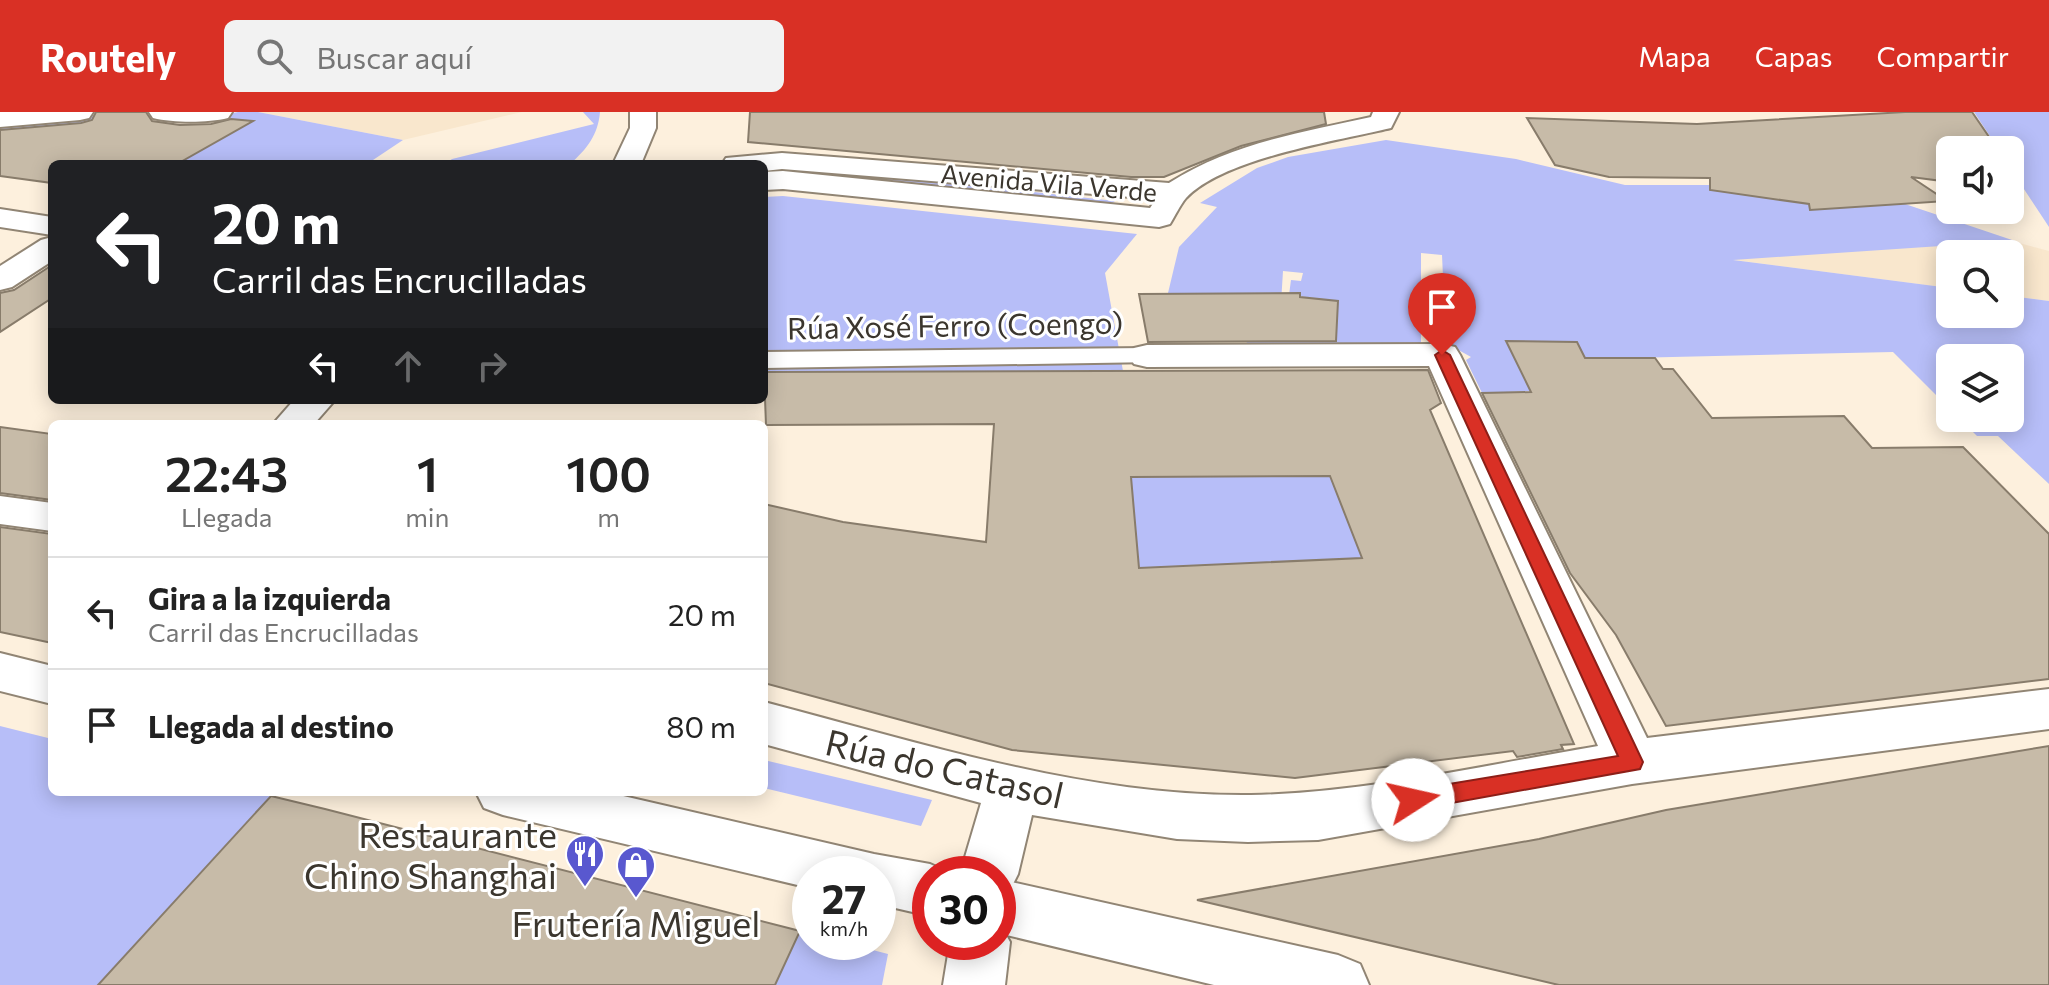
<!DOCTYPE html>
<html lang="es">
<head>
<meta charset="utf-8">
<style>
  body { margin:0; font-family:Commissioner,sans-serif; background:#f2f2f2; color:#222; height:100vh; display:flex; flex-direction:column; font-size:30px; white-space:nowrap }
  * { box-sizing:border-box; margin:0 }
  p { font-size:26px; color:#767676 }
  .icon { flex:none; width:44px; height:44px; fill:none; stroke:currentColor; stroke-width:2; stroke-linecap:round; stroke-linejoin:round }
  .map { position:relative; flex:1; overflow:hidden }
  .drawer { position:absolute; left:48px; top:308px; width:720px; height:376px; display:flex; flex-direction:column; background:#fff; border-radius:12px; box-shadow:0 4px 20px #0003 }
  .drawer>* { flex:none }
  .banner { position:absolute; left:48px; top:48px; width:720px; height:244px; border-radius:12px; box-shadow:0 4px 20px #0003; background:#202124; color:#fff; overflow:hidden }
  .buttons { position:absolute; left:1936px; top:24px; display:grid; gap:16px }
  .buttons a { display:grid; place-items:center; width:88px; height:88px; border-radius:12px; background:#fff; box-shadow:0 4px 20px #0003; font-size:40px }
  .speed { position:absolute; left:792px; top:744px; display:flex; gap:16px; font-size:40px; font-weight:700; text-align:center }
  .speed>* { display:grid; place-content:center; width:104px; height:104px; border-radius:50%; background:#fff; box-shadow:0 4px 20px #0003; line-height:1 }
  .speed small { font-size:20px; font-weight:400 }
  .speed .limit { border:12px solid #d22; background:#fff; color:#111 }
  .pin { position:absolute; display:grid; place-items:center; width:68px; height:68px; color:#fff; margin:-82px -34px; border-radius:50% 50% 50% 0; rotate:-45deg; box-shadow:0 0 8px #0007 }
  .pin .icon { rotate:45deg }
  .me { position:absolute; width:88px; margin:-44px; rotate:80deg; stroke-linejoin:round; filter:drop-shadow(0 0 6px #0008) }
  .turn { display:flex; align-items:center; gap:28px; height:168px; padding:0 32px; font-size:36px }
  .turn .icon { width:104px; height:104px; stroke-width:2.5 }
  .turn b { display:block; font-size:56px; line-height:68px }
  .lanes { display:flex; align-items:center; height:76px; padding:0 32px; background:#0003; justify-content:center; gap:40px; direction:ltr }
  .lanes .off { opacity:.35 }
  .eta { display:flex; justify-content:space-evenly; align-items:center; height:136px; text-align:center }
  .eta b { font-size:48px; font-weight:600; line-height:56px }
  ul { padding:0; list-style:none }
  li { display:flex; align-items:center; gap:24px; height:112px; padding:0 32px; border-top:2px solid #e0e0e0 }
  li div { flex:1 }
  li b { display:block; font-size:30px }
  li em { font-style:normal }
  header { display:flex; align-items:center; gap:48px; box-sizing:border-box; height:112px; padding:0 40px; background:#d93025; color:#fff }
  header strong { font-size:38px }
  nav { display:flex; gap:44px; margin-inline-start:auto; font-size:28px }
  .search { width:560px; height:72px; background:#f2f2f2; display:flex; align-items:center; gap:20px; box-sizing:border-box; padding:0 28px; border-radius:12px; color:#767676; font-size:30px }
  .map>svg:first-child { display:block }
</style>
</head>
<body>
<header>
<strong>Routely</strong>
<div class="search"><svg class="icon" aria-label="search" viewBox="0 0 24 24"><circle cx="10" cy="10" r="6"/><path d="M15 15l6 6"/></svg>Buscar aquí</div>
<nav><a>Mapa</a><a>Capas</a><a>Compartir</a></nav>
</header>
<div class="map">
<svg width="2049" height="873" viewBox="0 0 2049 873">
  <rect width="100%" height="100%" fill="#fdf0dd"/>
  <g fill="#f9e7cd">
    <path d="M258 0H522L403 28Z"/>
    <path d="M2008 128 2049 139V189L2010 184V142H1950V176L1727 147Z"/>
  </g>
  <g fill="#b7bef8" fill-rule="evenodd">
    <path d="M238 0H258L403 28 367 52H90L0 38V10L108 3 66 29 247 11 210 6Z"/>
    <path d="M583 0H600C598 23 587 37 570 52H445L452 47 594 12Z"/>
    <path d="M1974 0H2049V115L2010 56V38H1999Z"/>
    <path d="M1386 28 1516 47 1625 73H1710V78L1809 92 1810 98 1905 92 2015 129 1733 148 1950 176V202H2010V184L2049 189V372L1998 324H1977L1959 306H2010V246H1950V297L1893 240 1586 247 1577 230 1507 229 1515 246 1602 276 1482 281 1466 248 1471 245 1446 231 1442 143 1421 141V231L1249 234 1227 199 1222 181H1168L1179 135 1217 95 1200 91 1257 56 1288 45ZM1283 159 1303 161 1301 169 1291 168 1289 183 1337 189 1279 223Z"/>
    <path d="M764 56 835 58 1115 89 1111 92 808 61H764Z"/>
    <path d="M783 84 1137 122 1105 161 1123 259 764 260V85Z"/>
    <path d="M1354 364 1346 404 1362 446 1139 456 1131 365Z"/>
    <path d="M0 614 52 627V680H257L271 684 98 873H0Z"/>
    <path d="M764 648 932 688 921 714 764 676Z"/>
    <path d="M800 819 810 822V830H842L888 842 882 873H775Z"/>
  </g>
  <g fill="#c7bba8" stroke="#887c6b" stroke-width="2" fill-rule="evenodd">
    <path d="M96 0H146L152 9 180 13 211 12 231 7 253 9 177 52H52V71L0 64V18L81 11 92 8Z"/>
    <path d="M750 0H1324L1326 12 1241 34 1164 65H1131L748 30Z"/>
    <path d="M1905 0H1972L1998 38H1950V70L1911 65 1947 89 1810 98 1809 92 1710 78V66L1609 65 1555 53 1527 6 1697 12Z"/>
    <path d="M52 153V186L0 220V181L14 178Z"/>
    <path d="M1300 181V185L1338 189 1336 229 1148 230 1139 182Z"/>
    <path d="M1506 229 1577 230 1585 246H1655L1663 257H1673L1712 306 1844 304 1872 336 1963 335 2049 422V567L1666 614 1616 523 1570 461 1482 281 1531 280Z"/>
    <path d="M1428 258 1441 291 1430 298 1574 632 1561 633 1563 637 1517 645 1513 639 1295 666 1012 638 764 571V392L843 410 986 430 994 312 766 313 764 260ZM1330 364 1362 446 1139 456 1131 365Z"/>
    <path d="M0 315 52 322V388L0 381Z"/>
    <path d="M0 415 52 422V531L0 520Z"/>
    <path d="M2049 634V873H1559L1197 788 1539 727 1666 698Z"/>
    <path d="M271 684 325 697 800 819 775 873H98Z"/>
  </g>
  <g fill="none" stroke-linecap="round" stroke-linejoin="round">
    <defs>
      <path id="pedestrian" d="M1147 236 1157 238 1161 244 1157 250 764 256V240Z"/>
      <g id="minor">
        <path d="M0 0H93L89 6 80 8 0 15Z"/>
        <path d="M149 0H232L228 6C207 11 174 11 153 6Z"/>
        <path d="M630 0H656V16L641 52H613L630 16Z"/>
        <path d="M1373 0H1399L1391 16C1337 29 1224 46 1186 86 1180 93 1175 104 1170 112L1159 115 783 77 764 78V60L783 59 1150 96 1156 87 782 57 764 59V52H722L726 46 782 41 1169 71C1232 31 1299 21 1371 5Z"/>
        <path d="M0 97 52 105V123L0 115Z"/>
        <path d="M52 125V149L12 175 0 178V154L41 128Z"/>
        <path d="M1442 232 1455 235 1460 243 1647 626 2049 577V617L1632 672 1318 728 1248 730 1177 727 1032 703 1018 762 1009 780 998 784V762H960L981 691 764 632V590C922 631 1086 685 1251 683 1367 681 1484 653 1598 634L1429 254 1147 255 1134 252 1129 244 1134 236 1147 233Z"/>
        <path d="M294 288H335L314 312H273Z"/>
        <path d="M0 384 52 391V419L0 412Z"/>
        <path d="M998 809 1010 830 1005 873H943L950 830H998Z"/>
      </g>
      <g id="tertiary">
        <path d="M0 541 52 554V592L0 579Z"/>
        <path d="M476 680H606L874 742 930 752 952 762H930V804L878 792V762H810V776L503 703 484 696Z"/>
        <path d="M998 767 1338 843 1360 852 1369 873H1214L998 821Z"/>
      </g>
    </defs>
    <use href="#pedestrian" stroke="#918574" stroke-width="4"/>
    <use href="#minor" stroke="#918574" stroke-width="4"/>
    <use href="#tertiary" stroke="#918574" stroke-width="4"/>
    <use href="#pedestrian" fill="#fff" fill-rule="evenodd"/>
    <use href="#minor" fill="#fff" fill-rule="evenodd"/>
    <use href="#tertiary" fill="#fff" fill-rule="evenodd"/>
  </g>
  <path fill="#d93025" stroke="#8d1f18" stroke-width="2" d="M1442 238 1450 243 1643 650 1640 657 1413 698 1405 695 1401 688 1405 681 1413 678 1618 644 1435 243Z"/>
  <defs>
    <symbol id="restaurant-pin" viewBox="-11 -11 22 30"><path d="M0 17L-7.5 6A9.5 9.5 0 1 1 7.5 6Z" fill="#5958cf" stroke="#fff"/><path d="M-5-6h1v4h1v-4h1v4h1v-4h1v5L-1.5 .5V6h-2V.5L-5-1ZM5-6V6H3V1.5H1.5Q1.5-4 5-6Z" fill="#fff"/></symbol>
    <symbol id="shop-pin" viewBox="-11 -11 22 30"><path d="M0 17L-7.5 6A9.5 9.5 0 1 1 7.5 6Z" fill="#5958cf" stroke="#fff"/><path d="M-5-2.5h2.3a2.7 3.5 0 0 1 5.4 0H5L5.5 6h-11ZM-1.5-2.5h3a1.5 2.3 0 0 0-3 0Z" fill="#fff"/></symbol>
  </defs>
  <g fill-rule="evenodd">
    <use href="#restaurant-pin" x="563" y="720" width="44" height="60"/>
    <use href="#shop-pin" x="614" y="731" width="44" height="60"/>
  </g>
  <g text-anchor="middle" dominant-baseline="central" stroke-width="6" stroke-linejoin="round" paint-order="stroke">
    <g font-size="26" fill="#3b362e" stroke="#fff">
      <text transform="translate(1049 70) rotate(5)">Avenida Vila Verde</text>
    </g>
    <g font-size="30" fill="#3b362e" stroke="#fff">
      <text transform="translate(955 212) rotate(-1)">Rúa Xosé Ferro (Coengo)</text>
    </g>
    <g font-size="36" fill="#3b362e" stroke="#fff">
      <text transform="translate(945 655) rotate(13)">Rúa do Catasol</text>
    </g>
    <g font-size="36" fill="#3b362e" stroke="#fff" text-anchor="end">
      <text x="557" y="721">Restaurante<tspan x="557" dy="41">Chino Shanghai</tspan></text>
      <text x="636" y="810" text-anchor="middle">Frutería Miguel</text>
    </g>
  </g>
</svg>
<div class="buttons">
<a><svg class="icon" aria-label="sound" viewBox="0 0 24 24"><path d="M4 9h4l5-4v14l-5-4H4zM17 9q2 3 0 6"/></svg></a>
<a><svg class="icon" aria-label="search" viewBox="0 0 24 24"><circle cx="10" cy="10" r="6"/><path d="M15 15l6 6"/></svg></a>
<a><svg class="icon" aria-label="layers" viewBox="0 0 24 24"><path d="M12 4l9 5-9 5-9-5zM3 14l9 5 9-5"/></svg></a>
</div>
<div class="speed"><div>27<small>km/h</small></div><div class="limit">30</div></div>
<div class="pin" style="left:1442px;top:243px;background:#d93025"><svg class="icon" aria-label="arrive" viewBox="0 0 24 24"><path d="M6 21V4h12l-3 4 3 4H6"/></svg></div>
<svg class="me" style="left:1413px;top:688px" viewBox="-20 -20 40 40"><circle r="19" fill="#fff"/><path d="M0-13L10 11 0 6-10 11z" fill="#d93025"/></svg>
<div class="banner">
<div class="turn"><svg class="icon" aria-label="left" viewBox="0 0 24 24"><path d="M17 20v-9H6M10 6l-5 5 5 5"/></svg><div><b>20 m</b>Carril das Encrucilladas</div></div>
<div class="lanes"><svg class="icon" aria-label="left" viewBox="0 0 24 24"><path d="M17 20v-9H6M10 6l-5 5 5 5"/></svg><svg class="icon off" aria-label="ahead" viewBox="0 0 24 24"><path d="M12 20V5M6 11l6-6 6 6"/></svg><svg class="icon off" aria-label="right" viewBox="0 0 24 24"><path d="M7 20v-9h11M14 6l5 5-5 5"/></svg></div>
</div>
<section class="drawer">
<div class="eta">
<div><b>22:43</b><p>Llegada</p></div>
<div><b>1</b><p>min</p></div>
<div><b>100</b><p>m</p></div>
</div>
<ul>
<li><svg class="icon" aria-label="left" viewBox="0 0 24 24"><path d="M17 20v-9H6M10 6l-5 5 5 5"/></svg><div><b>Gira a la izquierda</b><p>Carril das Encrucilladas</p></div><em>20 m</em></li>
<li><svg class="icon" aria-label="arrive" viewBox="0 0 24 24"><path d="M6 21V4h12l-3 4 3 4H6"/></svg><div><b>Llegada al destino</b></div><em>80 m</em></li>
</ul>
</section>
</div>
</body>
</html>
